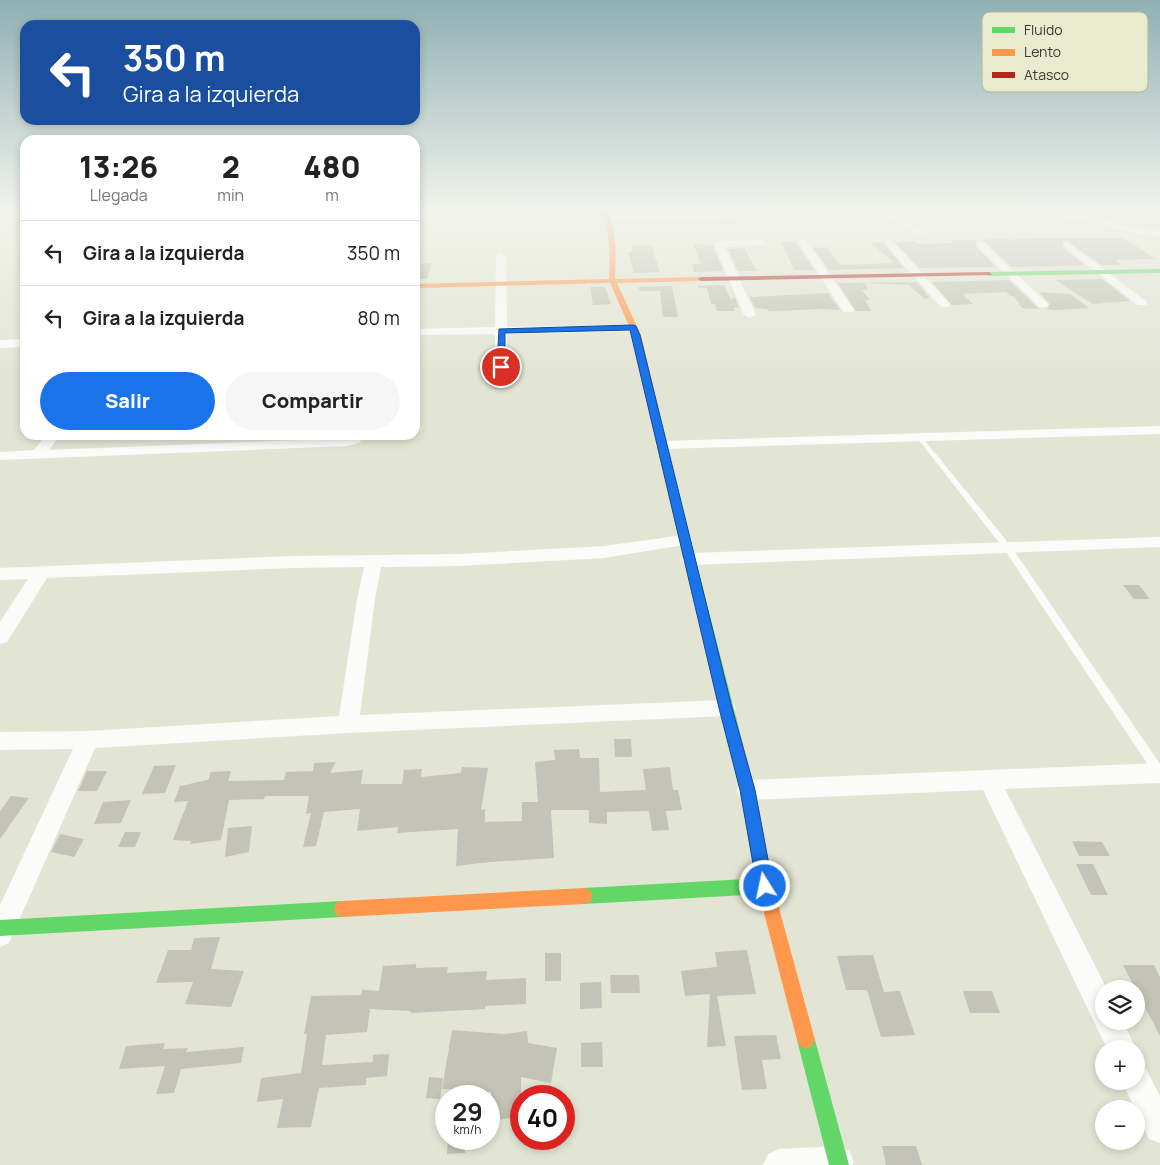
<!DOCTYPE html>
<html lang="es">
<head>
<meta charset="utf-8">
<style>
  body { margin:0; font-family:Manrope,sans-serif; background:#f6f6f6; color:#222; height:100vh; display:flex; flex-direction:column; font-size:19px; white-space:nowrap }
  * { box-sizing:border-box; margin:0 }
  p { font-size:16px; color:#767676 }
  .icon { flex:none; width:28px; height:28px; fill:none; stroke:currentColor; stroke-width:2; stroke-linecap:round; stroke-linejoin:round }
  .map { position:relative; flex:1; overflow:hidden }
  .drawer { position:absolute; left:20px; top:135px; width:400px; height:305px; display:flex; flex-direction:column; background:#fff; border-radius:15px; box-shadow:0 2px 8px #0003 }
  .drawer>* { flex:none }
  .guide { position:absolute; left:20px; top:20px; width:400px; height:105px; border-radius:15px; box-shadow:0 2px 8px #0003; background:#1a4fa0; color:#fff; overflow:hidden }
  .controls { position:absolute; left:1095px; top:980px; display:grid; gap:10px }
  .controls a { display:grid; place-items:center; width:50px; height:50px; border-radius:50%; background:#fff; box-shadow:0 2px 8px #0003; font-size:25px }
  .speed { position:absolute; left:435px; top:1085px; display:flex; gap:10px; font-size:25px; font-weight:700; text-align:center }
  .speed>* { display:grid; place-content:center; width:65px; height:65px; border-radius:50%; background:#fff; box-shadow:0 2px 8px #0003; line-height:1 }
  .speed small { font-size:12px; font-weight:400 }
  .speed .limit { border:8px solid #d22; background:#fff; color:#111 }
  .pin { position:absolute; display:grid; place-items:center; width:42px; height:42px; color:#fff; margin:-21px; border:2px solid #fff; border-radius:50%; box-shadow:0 1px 5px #0007 }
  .me { position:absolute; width:55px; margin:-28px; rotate:350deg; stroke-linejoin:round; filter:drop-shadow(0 0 4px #0008) }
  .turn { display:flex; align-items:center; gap:18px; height:105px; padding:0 20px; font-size:22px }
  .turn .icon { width:65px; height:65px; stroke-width:2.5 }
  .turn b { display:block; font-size:35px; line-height:42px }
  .eta { display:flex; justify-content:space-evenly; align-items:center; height:85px; text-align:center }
  .eta b { font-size:30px; font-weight:800; line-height:35px }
  .cta { display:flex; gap:10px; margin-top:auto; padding:10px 20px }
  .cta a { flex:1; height:58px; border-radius:30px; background:#1a73e8; color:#fff; font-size:20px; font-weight:800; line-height:58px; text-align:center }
  .cta a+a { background:#f6f6f6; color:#222 }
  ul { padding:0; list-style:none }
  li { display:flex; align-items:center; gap:15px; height:65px; padding:0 20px; border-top:1px solid #e0e0e0 }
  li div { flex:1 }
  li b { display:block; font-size:19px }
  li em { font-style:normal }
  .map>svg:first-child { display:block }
</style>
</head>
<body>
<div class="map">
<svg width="1160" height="1165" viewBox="0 0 1160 1165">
  <rect width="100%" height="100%" fill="#e3e5d4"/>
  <g fill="#c3c3b7">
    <path d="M1038 238H1124L1156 259 1115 260 1122 265H1101L1066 240 1062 242 1063 248 1084 265 1012 267 984 241 979 239 975 241 976 247 996 267 919 268 895 242 913 241 917 244 954 243 950 240 1006 239 1007 240Z"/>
    <path d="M781 242H796L814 270H794Z"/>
    <path d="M883 242 904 268 829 270 813 248 827 247 840 265 895 263 870 243Z"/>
    <path d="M693 244 712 245 724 271 694 272 692 264H701Z"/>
    <path d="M651 245 660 272 634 273 628 252H633L631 246Z"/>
    <path d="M745 248 747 253 757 271H738L728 249Z"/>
    <path d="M432 263 427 279H415V264Z"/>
    <path d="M1102 279 1130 301 1093 304 1055 280Z"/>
    <path d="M1009 280 1039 309H1047L1050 304 1039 292 1070 294 1089 308 1058 310 1022 308 1014 296H1010L1006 292 963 294 973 304 952 305 932 282Z"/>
    <path d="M916 282 937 306 930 298 924 299 909 285 865 283 868 290H862L870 300H865L871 311H856L838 283Z"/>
    <path d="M724 285 732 302V298H735L739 308 734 307 735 311H717L715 304H711L707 288H699L698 286Z"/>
    <path d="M672 286 678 317H663L660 291H640L638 287Z"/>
    <path d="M590 287H605L611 304 593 305Z"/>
    <path d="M828 293 840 310 824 309 769 311 767 309 755 308 750 297Z"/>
    <path d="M1123 585H1139L1150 599H1134Z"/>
    <path d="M614 739H631L632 757H615Z"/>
    <path d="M579 749 580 758H599L600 792 646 790 643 769 670 767 673 790H678L682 810 666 811 669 830 652 831 649 811 607 812V824L589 823V810H551L554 858 490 862 456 866 458 829 397 833 398 827 357 831 360 809 324 812 316 846 303 847 311 813 306 814 309 796H265L264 799 229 800 221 840 190 844 191 841 173 840 188 801 174 802 180 786 208 780 211 772 231 771 228 781 284 780 286 772 313 771 314 763 336 762 330 773 363 770 361 784H402L404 770 422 769 421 777 461 773 462 767 488 768 481 810 485 809V822L522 821V802H538L535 762 555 760 554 750Z"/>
    <path d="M176 765 165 793 142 794 154 766Z"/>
    <path d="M87 771H107L97 791H78Z"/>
    <path d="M11 796 29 798 0 839V811Z"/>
    <path d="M131 800 121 823 94 824 103 802Z"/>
    <path d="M252 826 249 852 225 857 228 828Z"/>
    <path d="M125 832H141L135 847H118Z"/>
    <path d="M60 834 84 839 74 857 51 852Z"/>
    <path d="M1072 841 1102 842 1110 856H1079Z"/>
    <path d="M1076 864H1093L1108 895H1091Z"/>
    <path d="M220 937 211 969 244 971 231 1007 185 1004 193 982 156 983 168 950H191L194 938Z"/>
    <path d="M747 950 756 994 717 996 726 1046 707 1047 710 994 685 996 681 971 717 967 715 952Z"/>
    <rect x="545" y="953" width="16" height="28"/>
    <path d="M873 955 884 992 900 991 915 1035 881 1037 867 990H846L837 956Z"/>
    <path d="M416 964V968L448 967 447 973 487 971 486 980 526 978V1004L485 1006V1009L411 1013V1011L370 1009 367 1032 326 1035 322 1065 373 1062V1055L389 1054 387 1076 366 1078V1085L319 1088 311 1127 277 1128 283 1099 257 1102 261 1078 301 1073 307 1034H304L311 996 361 995 362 990 379 991 383 966Z"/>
    <path d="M1123 965H1154L1160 977V1036Z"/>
    <path d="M610 975H639L640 993H611Z"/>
    <path d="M601 982 602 1008 580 1009V983Z"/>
    <path d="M963 991H992L1000 1013H970Z"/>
    <path d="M452 1030 503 1034 527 1031 528 1043 557 1048 551 1083 521 1077V1116L492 1121 491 1092 442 1089Z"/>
    <path d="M776 1035 781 1059 762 1060 767 1089 742 1090 734 1036Z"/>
    <path d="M602 1042 603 1067H581V1043Z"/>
    <path d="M165 1043 163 1049 188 1048 186 1052 244 1047 241 1063 181 1069 174 1093 156 1094 165 1066 119 1069 126 1046Z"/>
    <path d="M429 1077 443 1078 440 1099 426 1098Z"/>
    <path d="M448 1139H465V1153L447 1154Z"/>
    <path d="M882 1146H916L922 1165H886Z"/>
  </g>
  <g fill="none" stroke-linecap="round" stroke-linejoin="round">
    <path fill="#fbfbf9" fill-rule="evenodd" d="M920 436 922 437 1010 545 1160 764V776L1155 775 1004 549 918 439 916 438Z"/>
    <g fill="#fbfbf9" fill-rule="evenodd">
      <path d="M774 211H783L785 214 781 217 607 221 603 218 607 215Z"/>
      <path d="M879 211H889L924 233 919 236 916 235Z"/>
      <path d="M1072 211H1082L1119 225 1160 231V237L1117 230 1089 221 1053 222 1049 219 1053 216H1078Z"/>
      <path d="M803 239 806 240 854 310 852 312H844L842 310 798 242Z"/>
      <path d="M888 239 891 240 949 303 950 305 949 307H941L885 244V240Z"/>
      <path d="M761 240 766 243 764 245 725 247 756 315 750 318 744 315 714 244 719 241Z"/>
      <path d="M980 241 983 242 1047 303 1048 305 1047 307H1039L977 246V242Z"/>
      <path d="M1067 242 1146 301 1147 303 1146 305H1138L1064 247V243Z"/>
      <path d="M501 253 506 256 507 327 633 325 639 328 633 331 507 334V371L501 375 495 371V334L415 335V329L495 327 496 256Z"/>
      <path d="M25 339V347L0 348V340Z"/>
      <path d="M1160 426V434L662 449 657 448 655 445 657 442 662 441Z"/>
      <path d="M46 435H60L49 450 346 438 351 435H365L359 443 347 446 0 460V452L34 450Z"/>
      <path d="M684 535 690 536 692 540 690 544 604 558 460 566 381 567 375 599 360 715 726 700 733 702 736 708 733 714 726 716 348 733 95 748 9 943 0 947V905L73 749 0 750V732L88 731 339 716 357 599 364 567 293 568 47 578 7 642 0 644V622L28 579 0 580V568L293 556 460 554 604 546Z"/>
      <path d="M1160 537V547L690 565 684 563 682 559 684 555 690 553Z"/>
      <path d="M1160 763V783L1005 789 1107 989H1104V1021H1123L1136 1049H1107L983 790 748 800 740 797 737 790 740 783 748 780Z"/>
      <path d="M1136 1065 1146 1069 1160 1096V1143L1149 1139 1122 1081H1136Z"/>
      <path d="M838 1146 849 1151 854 1162 852 1165H763L768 1154 779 1149Z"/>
    </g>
    <g fill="#63d668" fill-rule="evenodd">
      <path d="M1160 269V273L989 276 986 274 989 272Z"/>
      <path d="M671 481 676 484 743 744 741 748 736 750 731 748 729 744 666 484Z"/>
      <path d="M765 878 771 881 773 886 771 891 765 894 584 904 578 902 576 896 578 890 584 888Z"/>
      <path d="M342 901 348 903 350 909 348 915 342 917 0 936V920Z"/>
      <path d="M806 1031 812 1034 815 1040 849 1165H829L797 1040 800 1034Z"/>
    </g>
    <g fill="#ff974d" fill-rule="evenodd">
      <path d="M601 211H607C617 233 616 255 615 279L701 277 704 279 701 281 617 283 641 335 676 484 674 486H668L666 484 633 335 610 283 415 288V284L609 279C610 255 611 234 601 211Z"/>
      <path d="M736 738 741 740 743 744 755 790 773 886 815 1040 812 1046 806 1049 800 1046 797 1040 757 886 741 790 729 744 731 740Z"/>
      <path d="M584 888 590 890 592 896 590 902 584 904 342 917 336 915 334 909 336 903 342 901Z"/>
    </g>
    <path fill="#b3261e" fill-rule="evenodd" d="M989 272 992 274 991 275 701 281 698 279 701 277Z"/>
  </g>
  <linearGradient id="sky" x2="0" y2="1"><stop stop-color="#8fb0b3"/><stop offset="0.56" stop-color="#f2f3ec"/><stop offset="1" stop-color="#f2f3ec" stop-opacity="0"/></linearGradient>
  <rect width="1160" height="374" fill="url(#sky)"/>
  <path fill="#1a73e8" stroke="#114b97" d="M633 325 636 326 640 335 732 708 755 790 773 886 770 892 765 894 759 892 757 886 740 790 719 708 630 330 505 333V367L501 370 497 367 499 329Z"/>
  <rect x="982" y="12" width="166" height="80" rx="8" fill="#e8ebce" stroke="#b4b69e" stroke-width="1"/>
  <rect x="992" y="27" width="23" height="6" fill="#63d668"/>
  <rect x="992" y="49" width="23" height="7" fill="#ff974d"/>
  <rect x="992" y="72" width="23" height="6" fill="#b3261e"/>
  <g font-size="14" fill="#393a2f">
    <text x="1024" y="35">Fluido</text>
    <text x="1024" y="57">Lento</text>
    <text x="1024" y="80">Atasco</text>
  </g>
</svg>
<div class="controls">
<a><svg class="icon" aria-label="layers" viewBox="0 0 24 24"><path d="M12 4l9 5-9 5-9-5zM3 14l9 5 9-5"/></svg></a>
<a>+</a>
<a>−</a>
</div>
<div class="speed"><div>29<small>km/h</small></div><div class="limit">40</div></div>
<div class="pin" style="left:501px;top:367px;background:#d93025"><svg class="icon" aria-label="arrive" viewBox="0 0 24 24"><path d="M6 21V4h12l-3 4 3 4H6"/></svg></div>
<svg class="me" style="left:765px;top:886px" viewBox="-20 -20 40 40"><circle r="17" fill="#1a73e8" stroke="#fff" stroke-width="3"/><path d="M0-11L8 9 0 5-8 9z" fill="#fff"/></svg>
<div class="guide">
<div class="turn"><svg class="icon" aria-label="left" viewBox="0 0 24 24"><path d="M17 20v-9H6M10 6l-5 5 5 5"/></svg><div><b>350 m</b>Gira a la izquierda</div></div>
</div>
<section class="drawer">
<div class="eta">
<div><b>13:26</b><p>Llegada</p></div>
<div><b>2</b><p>min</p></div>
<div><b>480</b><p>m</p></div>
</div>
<ul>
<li><svg class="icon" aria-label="left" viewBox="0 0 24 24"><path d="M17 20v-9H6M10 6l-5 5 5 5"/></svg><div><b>Gira a la izquierda</b></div><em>350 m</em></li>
<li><svg class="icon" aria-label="left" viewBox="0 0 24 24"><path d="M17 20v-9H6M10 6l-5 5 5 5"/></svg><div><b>Gira a la izquierda</b></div><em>80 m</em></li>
</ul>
<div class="cta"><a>Salir</a><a>Compartir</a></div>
</section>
</div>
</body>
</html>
